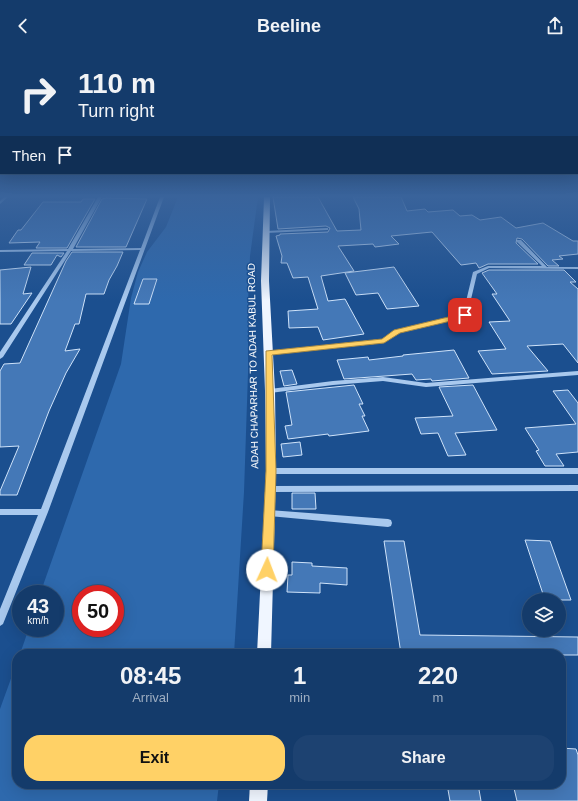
<!DOCTYPE html>
<html lang="en">
<head>
<meta charset="utf-8">
<style>
  body { margin:0; font-family:Arial,sans-serif; background:#1d4271; color:#f1f3f6; height:100vh; display:flex; flex-direction:column; font-size:15px; white-space:nowrap }
  * { box-sizing:border-box; margin:0 }
  p { font-size:13px; color:#9dadc1 }
  .icon { flex:none; width:22px; height:22px; fill:none; stroke:currentColor; stroke-width:2; stroke-linecap:round; stroke-linejoin:round }
  .map { position:relative; flex:1; overflow:hidden }
  .details { position:absolute; left:12px; top:597px; width:554px; height:140px; display:flex; flex-direction:column; background:#143b6b; border-radius:16px; box-shadow:0 4px 16px #0002,0 0 0 1px #33557e }
  .details>* { flex:none }
  .banner { position:absolute; left:0px; top:0px; width:578px; height:122px; box-shadow:0 4px 16px #0002,0 0 0 1px #33557e; background:#143b6b; color:#f1f3f6; overflow:hidden }
  .tools { position:absolute; left:522px; top:541px; display:grid; gap:8px }
  .tools a { display:grid; place-items:center; width:44px; height:44px; border-radius:50%; background:#143b6b; box-shadow:0 4px 16px #0002,0 0 0 1px #33557e; font-size:20px }
  .speed { position:absolute; left:12px; top:533px; display:flex; gap:8px; font-size:20px; font-weight:700; text-align:center }
  .speed>* { display:grid; place-content:center; width:52px; height:52px; border-radius:50%; background:#143b6b; box-shadow:0 4px 16px #0002,0 0 0 1px #33557e; line-height:1 }
  .speed small { font-size:10px; font-weight:400 }
  .speed .limit { border:6px solid #d22; background:#fff; color:#111 }
  .pin { position:absolute; display:grid; place-items:center; width:34px; height:34px; color:#fff; margin:-17px; border-radius:8px; box-shadow:0 2px 6px #0006 }
  .me { position:absolute; width:44px; margin:-22px; rotate:2deg; stroke-linejoin:round; filter:drop-shadow(0 0 3px #0008) }
  .turn { display:flex; align-items:center; gap:14px; height:84px; padding:0 12px; font-size:18px }
  .turn .icon { width:52px; height:52px; stroke-width:2.5 }
  .turn b { display:block; font-size:28px; line-height:34px }
  .then { display:flex; align-items:center; height:38px; padding:0 12px; background:#0003; gap:8px; font-size:15px }
  .eta { display:flex; justify-content:space-evenly; align-items:center; height:68px; text-align:center }
  .eta b { font-size:24px; font-weight:800; line-height:28px }
  .cta { display:flex; gap:8px; margin-top:auto; padding:8px 12px }
  .cta a { flex:1; height:46px; border-radius:16px; background:#ffd166; color:#111; font-size:16px; font-weight:800; line-height:46px; text-align:center }
  .cta a+a { background:#1d4271; color:#f1f3f6 }
  header { display:flex; justify-content:space-between; align-items:center; height:52px; padding:0 12px; background:#143b6b; font-size:18px; font-weight:800 }
  .map>svg:first-child { display:block }
</style>
</head>
<body>
<header><svg class="icon" aria-label="back" viewBox="0 0 24 24"><path d="M15 5l-7 7 7 7"/></svg>Beeline<svg class="icon" aria-label="share" viewBox="0 0 24 24"><path d="M12 15V3M7 8l5-5 5 5M5 13v7h14v-7"/></svg></header>
<div class="map">
<svg width="578" height="749" viewBox="0 0 578 749">
  <rect width="100%" height="100%" fill="#1b4f8f"/>
  <g fill="#2e69ad" fill-rule="evenodd">
    <path d="M178 145H258L250 204 248 250V321L244 440 234 602H20L29 576H55V542H40L121 312 131 246 138 220 147 200 166 175ZM81 542H115V576H81Z"/>
    <path d="M17 610V732H219L217 749H0V657Z"/>
  </g>
  <g fill="#4478b7" stroke="#cfe3fa">
    <path d="M273 145H318L337 179 361 178 359 157 353 145H401L407 159 425 157 428 160 453 158 460 164 472 163 480 168 501 165 516 176 543 171 573 189H578V202L559 204 563 207 552 208 559 214H548L522 187 517 186 516 191 538 212H488L479 216 476 211 461 213 432 180 391 184 399 192 375 195 373 192 338 194 354 219 321 224 328 249 345 247 364 282 323 288 318 275 289 276 288 259 318 257 308 225 293 226 287 211H281L282 204 276 184 280 183V182L328 180 330 176 326 174 278 177Z"/>
    <path d="M106 146 147 147 126 195H76L102 147Z"/>
    <path d="M83 147H95L67 196H36L40 190 9 191 18 178H21L43 150H81Z"/>
    <path d="M72 200H123L117 214 109 228 104 242H86L79 272H75L65 299 80 297 66 321 49 359 17 443H0V439L19 394 0 395V319L4 312 20 311 66 209Z"/>
    <path d="M32 201H64L61 205 57 203 51 213H24Z"/>
    <path d="M31 215 23 242 32 241 11 272H0V218Z"/>
    <path d="M394 215 419 254 387 257 378 241 356 243 345 221Z"/>
    <path d="M489 218H564L576 230H570L578 237V311L563 292 527 294 548 319 492 322 478 299 506 297 489 270 510 269 492 242H497L482 221Z"/>
    <path d="M143 227H157L149 252H134Z"/>
    <path d="M454 298 469 326 432 329 431 327 416 328 412 322 344 327 337 308 368 305 369 308 403 304V303Z"/>
    <path d="M292 318 297 332 284 334 280 319Z"/>
    <path d="M354 333 363 352H359L365 364H362L369 379 329 384 328 382 288 387 285 374 292 373 286 340Z"/>
    <path d="M473 333 497 378 455 381 466 403 448 404 438 381 421 382 415 366 453 364 439 335Z"/>
    <path d="M568 338 578 351V400L556 402 564 414H545L536 399 539 398 525 376 576 372 553 339Z"/>
    <path d="M300 390 302 403 283 405 281 392Z"/>
    <path d="M292 441H315L316 457H292Z"/>
    <path d="M525 488 550 489 571 548H545Z"/>
    <path d="M384 489H404L420 583 578 585V603H561V602H401Z"/>
    <path d="M292 510 312 511V514L347 516V533L320 531V541L287 540 288 523H292Z"/>
    <path d="M561 696 576 697 578 703V749H517L513 732H561Z"/>
    <path d="M447 732H478L481 749H450Z"/>
  </g>
  <g fill="none" stroke-linecap="round" stroke-linejoin="round">
    <g fill="#a9c9ee" fill-rule="evenodd">
      <path d="M4 145H8L0 152V149Z"/>
      <path d="M98 145H102L73 197 141 196 160 145H164L48 460 3 572 0 574V557L38 463H0V457H41L140 198 71 199 3 305 0 307V300L67 199 0 200V198L68 197Z"/>
      <path d="M326 176H328V178L266 181 264 180 266 179Z"/>
      <path d="M517 188H521L547 215H578V217L489 216 477 222 467 264 399 280 384 291 268 303 265 301 268 299 382 287 395 278 463 262 473 220 488 214H542L517 190Z"/>
      <path d="M578 319V323L426 335 383 329 333 333 270 341 267 339 270 337 333 329 383 325 426 331Z"/>
      <path d="M271 416H578V422H271L268 421 267 419 268 417Z"/>
      <path d="M578 433V439L270 440 267 439 266 437 267 435 270 434Z"/>
      <path d="M269 458 388 467 391 468 392 471 391 474 388 475 269 464 266 463 265 461 266 459Z"/>
    </g>
    <g fill="#f0f6ff" fill-rule="evenodd">
      <path d="M264 145H270L269 229 275 339 276 419 271 602H257L266 419 265 339 261 229Z"/>
      <path d="M250 732H268L267 749H249Z"/>
    </g>
  </g>
  <linearGradient id="sky" x2="0" y2="1"><stop stop-color="#0f2b4f"/><stop offset="0.58" stop-color="#39639b"/><stop offset="1" stop-color="#39639b" stop-opacity="0"/></linearGradient>
  <rect width="578" height="249" fill="url(#sky)"/>
  <path fill="#ffd166" stroke="#a68842" d="M465 261H468V265L400 281 384 291 272 303 276 419 273 518 271 522 267 523 263 522 261 518 266 419V299L382 287 394 278Z"/>
  <g text-anchor="middle" dominant-baseline="central" stroke-width="3" stroke-linejoin="round" paint-order="stroke">
    <g font-size="10" fill="#fff" stroke="#1b4f8f">
      <text transform="translate(253 314) rotate(-91)">ADAH CHAPARHAR TO ADAH KABUL ROAD</text>
    </g>
  </g>
</svg>
<div class="tools">
<a><svg class="icon" aria-label="layers" viewBox="0 0 24 24"><path d="M12 4l9 5-9 5-9-5zM3 14l9 5 9-5"/></svg></a>
</div>
<div class="speed"><div>43<small>km/h</small></div><div class="limit">50</div></div>
<div class="pin" style="left:465px;top:263px;background:#d93025"><svg class="icon" aria-label="arrive" viewBox="0 0 24 24"><path d="M6 21V4h12l-3 4 3 4H6"/></svg></div>
<svg class="me" style="left:267px;top:518px" viewBox="-20 -20 40 40"><circle r="19" fill="#fff"/><path d="M0-13L10 11 0 6-10 11z" fill="#ffd166"/></svg>
<div class="banner">
<div class="turn"><svg class="icon" aria-label="right" viewBox="0 0 24 24"><path d="M7 20v-9h11M14 6l5 5-5 5"/></svg><div><b>110 m</b>Turn right</div></div>
<div class="then">Then<svg class="icon" aria-label="arrive" viewBox="0 0 24 24"><path d="M6 21V4h12l-3 4 3 4H6"/></svg></div>
</div>
<section class="details">
<div class="eta">
<div><b>08:45</b><p>Arrival</p></div>
<div><b>1</b><p>min</p></div>
<div><b>220</b><p>m</p></div>
</div>
<div class="cta"><a>Exit</a><a>Share</a></div>
</section>
</div>
</body>
</html>
